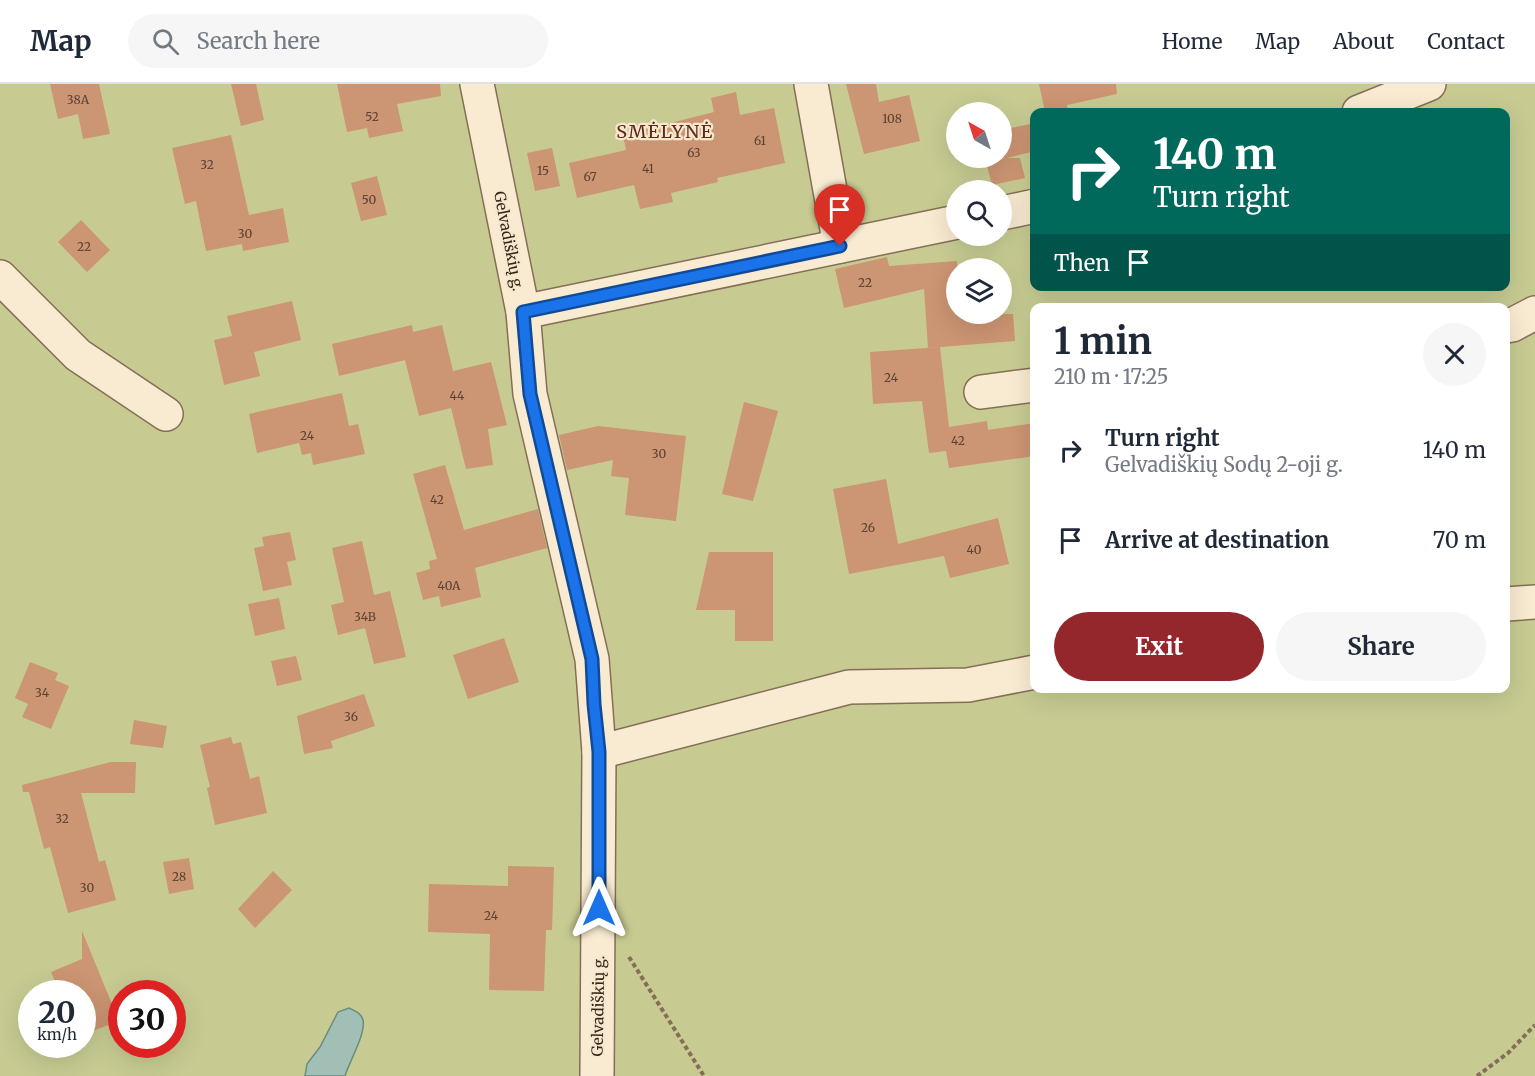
<!DOCTYPE html>
<html lang="en">
<head>
<meta charset="utf-8">
<style>
  body { margin:0; font-family:Merriweather,serif; background:#f6f6f7; color:#1f2937; height:100vh; display:flex; flex-direction:column; font-size:22px; white-space:nowrap }
  * { box-sizing:border-box; margin:0 }
  p { font-size:20px; color:#747a83 }
  .icon { flex:none; width:33px; height:33px; fill:none; stroke:currentColor; stroke-width:2; stroke-linecap:round; stroke-linejoin:round }
  .map { position:relative; flex:1; overflow:hidden }
  .side { position:absolute; left:1030px; top:219px; width:480px; height:390px; display:flex; flex-direction:column; background:#fff; border-radius:12px; box-shadow:0 6px 24px #0002 }
  .side>* { flex:none }
  .top-card { position:absolute; left:1030px; top:24px; width:480px; height:183px; border-radius:12px; box-shadow:0 6px 24px #0002; background:#00695c; color:#fff; overflow:hidden }
  .needle { width:39px; rotate:321deg }
  .buttons { position:absolute; left:946px; top:18px; display:grid; gap:12px }
  .buttons a { display:grid; place-items:center; width:66px; height:66px; border-radius:50%; background:#fff; box-shadow:0 6px 24px #0002; font-size:30px }
  .speed { position:absolute; left:18px; top:896px; display:flex; gap:12px; font-size:30px; font-weight:700; text-align:center }
  .speed>* { display:grid; place-content:center; width:78px; height:78px; border-radius:50%; background:#fff; box-shadow:0 6px 24px #0002; line-height:1 }
  .speed small { font-size:15px; font-weight:400 }
  .speed .limit { border:9px solid #d22; background:#fff; color:#111 }
  .pin { position:absolute; display:grid; place-items:center; width:51px; height:51px; color:#fff; margin:-62px -26px; border-radius:50% 50% 50% 0; rotate:-45deg; box-shadow:0 0 6px #0007 }
  .pin .icon { rotate:45deg }
  .me { position:absolute; width:66px; margin:-33px; rotate:0deg; stroke-linejoin:round; filter:drop-shadow(0 0 4px #0008) }
  .turn { display:flex; align-items:center; gap:21px; height:126px; padding:0 24px; font-size:27px }
  .turn .icon { width:78px; height:78px; stroke-width:2.5 }
  .turn b { display:block; font-size:42px; line-height:51px }
  .then { display:flex; align-items:center; height:57px; padding:0 24px; background:#0003; gap:12px; font-size:22px }
  .round { display:grid; place-items:center; flex:none; width:63px; height:63px; border-radius:32px; background:#f6f6f7 }
  .headline { display:flex; align-items:center; justify-content:space-between; height:102px; padding:0 24px }
  h1 { font-size:36px; font-weight:700; line-height:45px }
  .action { display:flex; gap:12px; margin-top:auto; padding:12px 24px }
  .action a { flex:1; height:69px; border-radius:36px; background:#94272c; color:#fff; font-size:24px; font-weight:700; line-height:69px; text-align:center }
  .action a+a { background:#f6f6f7; color:#1f2937 }
  ul { padding:0; list-style:none }
  li { display:flex; align-items:center; gap:18px; height:90px; padding:0 24px }
  li div { flex:1 }
  li b { display:block; font-size:22px }
  li em { font-style:normal }
  header { display:flex; align-items:center; gap:36px; box-sizing:border-box; height:84px; padding:0 30px; background:#fff; border-bottom:2px solid #e0e1e3 }
  header strong { font-size:28px }
  nav { display:flex; gap:33px; margin-inline-start:auto; font-size:21px }
  .search { width:420px; height:54px; background:#f6f6f7; display:flex; align-items:center; gap:15px; box-sizing:border-box; padding:0 21px; border-radius:33px; color:#747a83; font-size:22px }
  .map>svg:first-child { display:block }
</style>
</head>
<body>
<header>
<strong>Map</strong>
<div class="search"><svg class="icon" aria-label="search" viewBox="0 0 24 24"><circle cx="10" cy="10" r="6"/><path d="M15 15l6 6"/></svg>Search here</div>
<nav><a>Home</a><a>Map</a><a>About</a><a>Contact</a></nav>
</header>
<div class="map">
<svg width="1535" height="992" viewBox="0 0 1535 992">
  <rect width="100%" height="100%" fill="#edddbe"/>
  <path fill="#c7cb92" fill-rule="evenodd" d="M0 0H1535V992H0ZM957 28H1002V74H957ZM1035 28H1506V202H1035ZM957 106H1002V152H957ZM957 184H1002V230H957ZM1035 224H1506V604H1035ZM32 909H82V960H32ZM122 909H172V960H122Z"/>
  <path fill="#a1bfb5" stroke="#698c82" stroke-width="1.5" d="M349 924C355 927 361 929 363 936 366 950 349 978 345 992H305L307 980 320 963 338 928Z"/>
  <g fill="#cc9573">
    <path d="M50 0H99L110 50 83 55 78 30 58 35Z"/>
    <path d="M231 0H256L264 36 241 42Z"/>
    <path d="M337 0H440L441 12 397 20 403 47 369 54 367 44 347 48Z"/>
    <path d="M846 0H876L879 18 909 11 920 57 864 70Z"/>
    <path d="M1039 0H1116L1117 10 1067 21 1068 28H1045Z"/>
    <path d="M736 8 740 31 774 24 785 79 717 94 718 98 671 109 673 118 640 125 634 101 577 114 569 79 626 66 623 51 714 28 711 14Z"/>
    <path d="M1030 40 1035 67 1007 74H1020L1025 94 992 101 985 74H1002V46Z"/>
    <path d="M231 51 249 131 283 124 289 158 243 167 242 160 206 167 196 117 185 120 172 64Z"/>
    <path d="M552 64 560 102 535 107 527 69Z"/>
    <path d="M377 92 387 131 361 137 351 99Z"/>
    <path d="M81 136 110 166 87 188 58 158Z"/>
    <path d="M887 173 889 182 957 177V230H1013L1015 257 928 264 924 205 844 224 835 185Z"/>
    <path d="M292 217 301 256 254 268 260 292 224 301 214 256 232 252 227 232Z"/>
    <path d="M412 241 413 248 442 241 453 287 491 278 507 341 488 345 493 381 466 385 451 324 419 332 405 276 339 292 332 260Z"/>
    <path d="M940 263 949 343 987 337 988 346 1035 339V372L949 384 946 367 929 369 922 317 873 320 870 268Z"/>
    <path d="M342 309 349 342 358 340 365 370 313 381 311 369 302 371 299 359 257 369 249 330Z"/>
    <path d="M744 318 778 327 753 417 722 410Z"/>
    <path d="M598 342 686 352 676 437 625 431 629 394 611 392 613 376 567 386 559 351Z"/>
    <path d="M445 381 464 446 538 425 547 464 475 484 481 513 441 523 439 512 423 516 416 489 430 485 429 477 437 475 413 390Z"/>
    <path d="M886 395 898 460 998 434 1009 480 950 494 944 472 849 490 833 405Z"/>
    <path d="M290 448 296 476 287 478 292 501 263 507 254 464 264 462 262 453Z"/>
    <path d="M362 457 374 511 390 507 406 573 374 580 365 544 338 551 331 521 344 518 332 464Z"/>
    <path d="M709 468H773V557H735V526H696Z"/>
    <path d="M279 514 285 545 255 552 248 520Z"/>
    <path d="M504 554 519 598 468 615 453 571Z"/>
    <path d="M296 572 302 596 277 602 271 577Z"/>
    <path d="M30 578 58 589 55 596 69 602 51 645 22 633 28 620 15 614Z"/>
    <path d="M364 610 375 642 331 657 333 664 304 670 297 632Z"/>
    <path d="M134 636 167 642 163 664 130 660Z"/>
    <path d="M231 653 233 660 241 658 250 695 259 692 267 729 215 741 207 704 210 703 200 661Z"/>
    <path d="M111 678H136L135 709H81L99 778 105 776 116 816 68 829 50 763 44 765 29 708H23L22 701Z"/>
    <path d="M189 774 194 805 169 810 163 778Z"/>
    <path d="M508 782 554 783 552 846H546L544 907 489 906 490 850 428 848 429 800 508 802Z"/>
    <path d="M273 787 292 806 255 844 238 825Z"/>
    <path d="M82 847 119 937 90 948 82 930V909H60L51 888 82 875Z"/>
  </g>
  <g fill="none" stroke-linecap="round" stroke-linejoin="round">
    <defs>
      <g id="minor">
        <path d="M477 0 523 228 530 310 592 575 599 668 597 992"/>
        <path d="M811 0 840 162"/>
        <path d="M1359 28 1429 0"/>
        <path d="M1002 129 1035 122"/>
        <path d="M0 193 78 271 166 330"/>
        <path d="M523 228 957 138"/>
        <path d="M1506 242 1512 241 1535 229"/>
        <path d="M981 308 1035 301"/>
        <path d="M1506 520 1535 518"/>
        <path d="M599 668 849 603 968 601 1035 588"/>
      </g>
    </defs>
    <use href="#minor" stroke="#856e57" stroke-width="36"/>
    <g stroke="#856e57" stroke-width="4" stroke-dasharray="4.5 3" stroke-linecap="butt">
      <path d="M629 873 704 992"/>
      <path d="M1477 992 1508 969 1535 941"/>
    </g>
    <use href="#minor" stroke="#f9ebd1" stroke-width="33"/>
  </g>
  <g fill="none" stroke-linecap="round" stroke-linejoin="round">
    <defs>
      <path id="route" d="M599 824V668L594 620 592 575 530 310 523 228 840 162"/>
    </defs>
    <use href="#route" stroke="#114b97" stroke-width="15"/>
    <use href="#route" stroke="#1a73e8" stroke-width="10"/>
  </g>
  <g text-anchor="middle" dominant-baseline="central" stroke-width="4.5" stroke-linejoin="round" paint-order="stroke">
    <g font-size="12" fill="#5b4232">
      <text x="78" y="15">38A</text>
      <text x="372" y="32">52</text>
      <text x="892" y="34">108</text>
      <text x="760" y="56">61</text>
      <text x="694" y="68">63</text>
      <text x="207" y="80">32</text>
      <text x="648" y="84">41</text>
      <text x="543" y="86">15</text>
      <text x="590" y="92">67</text>
      <text x="369" y="115">50</text>
      <text x="245" y="149">30</text>
      <text x="84" y="162">22</text>
      <text x="865" y="198">22</text>
      <text x="891" y="293">24</text>
      <text x="457" y="311">44</text>
      <text x="307" y="351">24</text>
      <text x="958" y="356">42</text>
      <text x="659" y="369">30</text>
      <text x="437" y="415">42</text>
      <text x="868" y="443">26</text>
      <text x="974" y="465">40</text>
      <text x="449" y="501">40A</text>
      <text x="365" y="532">34B</text>
      <text x="42" y="608">34</text>
      <text x="351" y="632">36</text>
      <text x="62" y="734">32</text>
      <text x="179" y="792">28</text>
      <text x="87" y="803">30</text>
      <text x="491" y="831">24</text>
    </g>
    <g font-size="15" fill="#35271c" stroke="#f5e8cd">
      <text transform="translate(509 157) rotate(79)">Gelvadiškių g.</text>
      <text transform="translate(598 922) rotate(-89)">Gelvadiškių g.</text>
    </g>
    <g font-size="18" letter-spacing="1.5" fill="#61271b" stroke="#f5e8cd">
      <text x="665" y="47">SMĖLYNĖ</text>
    </g>
  </g>
</svg>
<div class="buttons">
<a><svg class="needle" viewBox="-14 -14 28 28"><path d="M0-13l5 13h-10z" fill="#e53935"/><path d="M0 13l5-13h-10z" fill="#747a83"/></svg></a>
<a><svg class="icon" aria-label="search" viewBox="0 0 24 24"><circle cx="10" cy="10" r="6"/><path d="M15 15l6 6"/></svg></a>
<a><svg class="icon" aria-label="layers" viewBox="0 0 24 24"><path d="M12 4l9 5-9 5-9-5zM3 14l9 5 9-5"/></svg></a>
</div>
<div class="speed"><div>20<small>km/h</small></div><div class="limit">30</div></div>
<div class="pin" style="left:840px;top:162px;background:#d93025"><svg class="icon" aria-label="arrive" viewBox="0 0 24 24"><path d="M6 21V4h12l-3 4 3 4H6"/></svg></div>
<svg class="me" style="left:599px;top:824px" viewBox="-20 -20 40 40"><path d="M0-17L14 15 0 8-14 15z" fill="#1a73e8" stroke="#fff" stroke-width="4"/></svg>
<div class="top-card">
<div class="turn"><svg class="icon" aria-label="right" viewBox="0 0 24 24"><path d="M7 20v-9h11M14 6l5 5-5 5"/></svg><div><b>140 m</b>Turn right</div></div>
<div class="then">Then<svg class="icon" aria-label="arrive" viewBox="0 0 24 24"><path d="M6 21V4h12l-3 4 3 4H6"/></svg></div>
</div>
<section class="side">
<div class="headline"><div><h1>1 min</h1><p>210 m · 17:25</p></div><a class="round"><svg class="icon" aria-label="close" viewBox="0 0 24 24"><path d="M6 6l12 12M18 6L6 18"/></svg></a></div>
<ul>
<li><svg class="icon" aria-label="right" viewBox="0 0 24 24"><path d="M7 20v-9h11M14 6l5 5-5 5"/></svg><div><b>Turn right</b><p>Gelvadiškių Sodų 2-oji g.</p></div><em>140 m</em></li>
<li><svg class="icon" aria-label="arrive" viewBox="0 0 24 24"><path d="M6 21V4h12l-3 4 3 4H6"/></svg><div><b>Arrive at destination</b></div><em>70 m</em></li>
</ul>
<div class="action"><a>Exit</a><a>Share</a></div>
</section>
</div>
</body>
</html>
